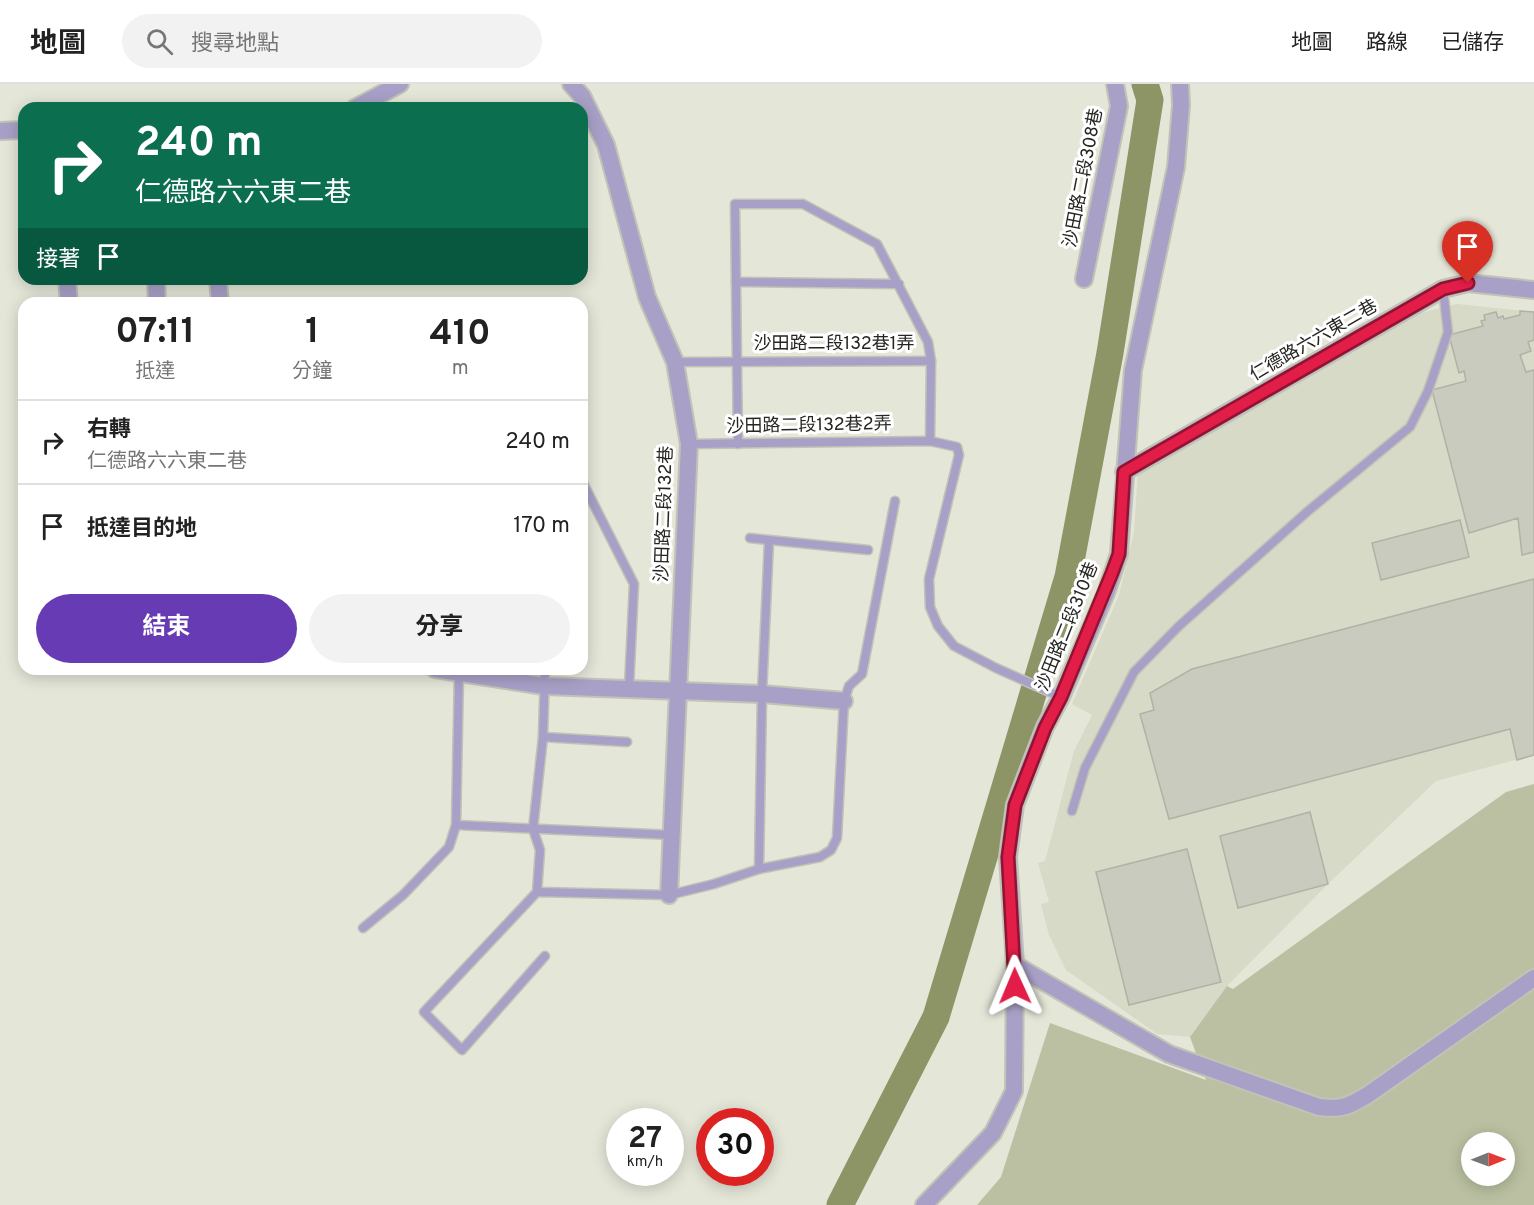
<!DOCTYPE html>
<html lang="zh-TW">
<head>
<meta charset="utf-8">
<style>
  body { margin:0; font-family:Overpass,"Noto Sans TC",sans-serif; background:#f2f2f2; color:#222; height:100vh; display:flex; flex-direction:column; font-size:22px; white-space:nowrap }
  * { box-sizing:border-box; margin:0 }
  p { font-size:20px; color:#767676 }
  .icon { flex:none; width:33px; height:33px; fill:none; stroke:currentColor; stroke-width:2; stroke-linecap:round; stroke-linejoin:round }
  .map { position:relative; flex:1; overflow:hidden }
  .drawer { position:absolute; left:18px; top:213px; width:570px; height:378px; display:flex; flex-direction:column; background:#fff; border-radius:18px; box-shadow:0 3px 15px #0003 }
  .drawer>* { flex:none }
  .banner { position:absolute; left:18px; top:18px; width:570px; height:183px; border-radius:18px; box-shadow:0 3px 15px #0003; background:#0b6e4f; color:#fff; overflow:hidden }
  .needle { width:39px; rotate:89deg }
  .buttons { position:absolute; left:1461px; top:1048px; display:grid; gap:12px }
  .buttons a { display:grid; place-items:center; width:54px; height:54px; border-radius:50%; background:#fff; box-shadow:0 3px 15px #0003; font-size:30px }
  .speed { position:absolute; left:606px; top:1024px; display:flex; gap:12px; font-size:30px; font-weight:700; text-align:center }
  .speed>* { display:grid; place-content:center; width:78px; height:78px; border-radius:50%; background:#fff; box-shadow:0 3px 15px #0003; line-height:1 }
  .speed small { font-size:15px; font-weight:400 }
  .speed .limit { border:9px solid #d22; background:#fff; color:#111 }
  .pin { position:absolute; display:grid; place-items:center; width:51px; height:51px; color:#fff; margin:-62px -26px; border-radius:50% 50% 50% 0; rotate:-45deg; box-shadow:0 0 6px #0007 }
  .pin .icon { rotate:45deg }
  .me { position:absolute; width:66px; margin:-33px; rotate:359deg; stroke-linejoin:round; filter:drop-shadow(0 0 4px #0008) }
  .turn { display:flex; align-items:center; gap:21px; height:126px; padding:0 18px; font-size:27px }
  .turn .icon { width:78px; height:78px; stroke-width:2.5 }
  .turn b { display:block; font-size:42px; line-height:51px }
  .then { display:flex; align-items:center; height:57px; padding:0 18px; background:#0003; gap:12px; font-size:22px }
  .eta { display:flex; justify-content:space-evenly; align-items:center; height:102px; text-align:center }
  .eta b { font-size:36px; font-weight:700; line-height:42px }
  .primary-button { display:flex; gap:12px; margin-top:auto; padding:12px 18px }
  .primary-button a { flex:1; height:69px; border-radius:36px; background:#673bb3; color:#fff; font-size:24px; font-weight:700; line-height:69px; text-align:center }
  .primary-button a+a { background:#f2f2f2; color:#222 }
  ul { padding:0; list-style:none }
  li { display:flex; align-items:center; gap:18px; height:84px; padding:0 18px; border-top:2px solid #e0e0e0 }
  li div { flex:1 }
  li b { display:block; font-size:22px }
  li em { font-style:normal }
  header { display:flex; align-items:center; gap:36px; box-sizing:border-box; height:84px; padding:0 30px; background:#fff; border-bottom:2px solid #e0e0e0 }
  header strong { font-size:28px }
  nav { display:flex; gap:33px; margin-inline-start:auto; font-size:21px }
  .search { width:420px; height:54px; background:#f2f2f2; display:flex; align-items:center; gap:15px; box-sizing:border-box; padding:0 21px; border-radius:33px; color:#767676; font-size:22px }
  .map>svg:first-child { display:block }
</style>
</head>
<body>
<header>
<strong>地圖</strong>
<div class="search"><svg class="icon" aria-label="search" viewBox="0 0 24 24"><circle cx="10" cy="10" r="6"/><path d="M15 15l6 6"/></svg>搜尋地點</div>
<nav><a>地圖</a><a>路線</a><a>已儲存</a></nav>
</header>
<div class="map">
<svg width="1534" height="1121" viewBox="0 0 1534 1121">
  <rect width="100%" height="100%" fill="#e4e6d8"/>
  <path fill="#d6dac6" d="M1457 220 1534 228V671L1436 697 1328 800 1227 902 1190 953 1157 950 1066 886 1049 851 1041 820 1049 818 1038 779 1045 777 1074 667 1092 631 1072 620 1119 511 1134 449 1138 387 1416 230Z"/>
  <path fill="#bac0a1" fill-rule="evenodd" d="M1534 700V1121H977L1001 1093 1050 939 1206 996 1190 953 1227 902 1233 905 1506 708ZM1472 1059H1504V1092H1472Z"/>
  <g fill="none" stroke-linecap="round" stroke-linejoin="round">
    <path stroke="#8d9466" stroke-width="27" d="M840 1121 936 933 1068 493 1110 269 1150 16 1145 0"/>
  </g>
  <g fill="#c8cbbd" stroke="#b0b2a5" stroke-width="1.5">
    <path d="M1520 227 1534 228V256L1528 258 1531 267 1520 271 1526 288 1534 286V468L1522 471 1518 434 1469 449 1432 306 1466 297 1464 287 1459 289 1449 251 1483 242 1481 237 1485 236 1484 231 1496 228 1498 234 1503 232 1504 235 1520 231Z"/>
    <path d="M1460 436 1469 473 1381 496 1372 459Z"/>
    <path d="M1534 495V671L1517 676 1510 645 1169 735 1140 630 1154 626 1150 609 1192 585Z"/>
    <path d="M1310 728 1328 800 1238 824 1220 752Z"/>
    <path d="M1187 765 1221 898 1129 921 1096 788Z"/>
  </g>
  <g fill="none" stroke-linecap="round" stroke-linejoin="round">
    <defs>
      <g id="service">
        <path d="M736 198 899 200"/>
        <path d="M675 278 931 277"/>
        <path d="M689 360 930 357 957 363 959 371 929 495 930 523 938 542 954 562 996 584 1061 613"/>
        <path d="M738 360 735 120H803L877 160 928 258 931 277 930 357"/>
        <path d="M582 397 634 500 629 603"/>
        <path d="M750 454 868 466"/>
        <path d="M543 653 627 658"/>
        <path d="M1072 727 1085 684 1134 588 1179 542 1308 427 1410 343 1428 307 1448 248 1443 205"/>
        <path d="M456 741 672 751"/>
        <path d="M759 785 762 610 769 457"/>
        <path d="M537 808 540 766 533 745 543 653 545 585"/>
        <path d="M363 844 403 811 449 763 456 741 459 589"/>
        <path d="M545 872 462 966 424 928 537 808 669 811 714 800 759 785 820 773 831 766 837 754 844 617 849 602 862 590 895 417"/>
      </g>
      <g id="minor">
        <path d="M571 0 582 12 606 61 647 213 675 278 689 360 669 811"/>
        <path d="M355 24 400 0"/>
        <path d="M0 47 24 46"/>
        <path d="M67 195 69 219"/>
        <path d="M156 195 157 219"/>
        <path d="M218 195 220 219"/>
        <path d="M1084 195 1119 22 1115 0"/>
        <path d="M1124 388 1443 205 1468 199 1534 206"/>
        <path d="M435 585 544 602 762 610 844 617"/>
        <path d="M1015 881 1169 970 1319 1023C1343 1026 1349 1022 1369 1010L1534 894"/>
        <path d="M924 1121 993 1049 1014 1007 1015 881 1008 773 1015 721 1045 643 1061 613 1106 509 1119 470 1133 286 1176 83 1181 21 1180 0"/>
      </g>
    </defs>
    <use href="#service" stroke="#c2c3b7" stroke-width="11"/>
    <use href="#minor" stroke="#c2c3b7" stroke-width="20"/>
    <use href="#service" stroke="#a9a0c7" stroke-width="8"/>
    <use href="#minor" stroke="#a9a0c7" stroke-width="16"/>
  </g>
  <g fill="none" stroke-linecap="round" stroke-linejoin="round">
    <defs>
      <path id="route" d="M1015 902 1008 773 1015 721 1045 644 1061 613 1112 489 1119 470 1124 388 1443 205 1468 199"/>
    </defs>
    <use href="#route" stroke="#92132f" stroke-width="15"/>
    <use href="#route" stroke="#e11d48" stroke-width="10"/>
  </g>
  <g text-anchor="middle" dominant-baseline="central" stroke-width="6" stroke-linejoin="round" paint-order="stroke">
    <g font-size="18" fill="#252621" stroke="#fff">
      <text transform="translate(1084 94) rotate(-79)">沙田路二段308巷</text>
      <text transform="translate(1314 257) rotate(-30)">仁德路六六東二巷</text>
      <text x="834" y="260">沙田路二段132巷1弄</text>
      <text transform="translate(809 342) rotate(-1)">沙田路二段132巷2弄</text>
      <text transform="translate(665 430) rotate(-88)">沙田路二段132巷</text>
      <text transform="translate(1068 543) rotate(-68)">沙田路二段310巷</text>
    </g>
  </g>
</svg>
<div class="buttons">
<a><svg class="needle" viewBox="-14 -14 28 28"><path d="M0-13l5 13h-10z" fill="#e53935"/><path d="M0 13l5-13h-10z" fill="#767676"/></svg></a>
</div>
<div class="speed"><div>27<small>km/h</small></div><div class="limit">30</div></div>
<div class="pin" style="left:1468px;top:199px;background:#d93025"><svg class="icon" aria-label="arrive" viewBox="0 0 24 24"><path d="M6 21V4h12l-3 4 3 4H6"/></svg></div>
<svg class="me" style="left:1015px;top:902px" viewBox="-20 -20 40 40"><path d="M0-17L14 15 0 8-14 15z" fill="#e11d48" stroke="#fff" stroke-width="4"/></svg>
<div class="banner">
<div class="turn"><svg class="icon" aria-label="right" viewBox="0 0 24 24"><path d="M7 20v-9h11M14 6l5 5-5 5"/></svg><div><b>240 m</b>仁德路六六東二巷</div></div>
<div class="then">接著<svg class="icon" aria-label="arrive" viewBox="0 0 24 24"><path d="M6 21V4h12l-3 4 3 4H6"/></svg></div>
</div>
<section class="drawer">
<div class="eta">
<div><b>07:11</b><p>抵達</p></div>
<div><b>1</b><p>分鐘</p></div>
<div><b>410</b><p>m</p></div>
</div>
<ul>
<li><svg class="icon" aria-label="right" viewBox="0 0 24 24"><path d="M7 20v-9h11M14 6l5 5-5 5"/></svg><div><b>右轉</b><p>仁德路六六東二巷</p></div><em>240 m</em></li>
<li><svg class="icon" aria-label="arrive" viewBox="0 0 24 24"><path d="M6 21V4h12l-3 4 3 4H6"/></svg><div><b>抵達目的地</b></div><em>170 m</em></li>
</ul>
<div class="primary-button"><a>結束</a><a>分享</a></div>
</section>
</div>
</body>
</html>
